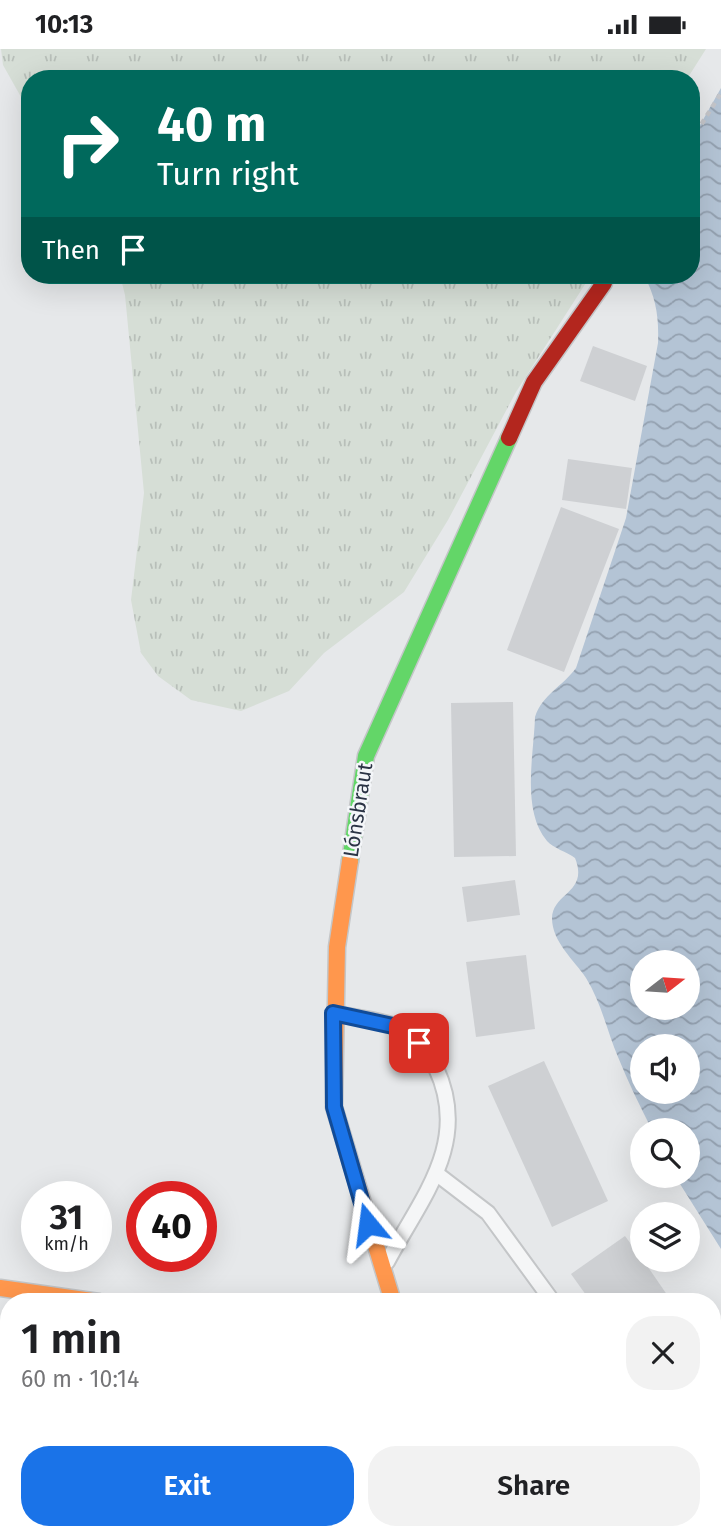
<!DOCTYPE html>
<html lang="en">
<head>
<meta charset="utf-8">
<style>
  body { margin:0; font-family:"Fira Sans",sans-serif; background:#f2f2f2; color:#202124; height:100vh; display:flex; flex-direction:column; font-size:26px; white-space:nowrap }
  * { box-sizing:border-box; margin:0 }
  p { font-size:23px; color:#757577 }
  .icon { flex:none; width:38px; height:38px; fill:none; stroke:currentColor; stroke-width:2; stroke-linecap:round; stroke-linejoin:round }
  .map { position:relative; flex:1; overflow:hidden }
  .sheet { position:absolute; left:0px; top:1244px; width:721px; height:247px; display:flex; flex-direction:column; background:#fff; border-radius:28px 28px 0 0; box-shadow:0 7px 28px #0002 }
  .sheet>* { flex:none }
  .hud { position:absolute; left:21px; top:21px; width:679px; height:214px; border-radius:28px; box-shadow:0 7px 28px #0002; background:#00695c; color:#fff; overflow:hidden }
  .needle { width:46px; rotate:73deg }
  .tools { position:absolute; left:630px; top:901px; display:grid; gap:14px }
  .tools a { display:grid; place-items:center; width:70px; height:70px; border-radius:50%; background:#fff; box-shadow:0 7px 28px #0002; font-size:35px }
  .speed { position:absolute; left:21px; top:1132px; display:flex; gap:14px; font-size:35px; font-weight:700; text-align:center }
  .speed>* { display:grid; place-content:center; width:91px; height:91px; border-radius:50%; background:#fff; box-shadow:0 7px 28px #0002; line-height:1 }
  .speed small { font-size:18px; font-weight:400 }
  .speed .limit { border:10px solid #d22; background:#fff; color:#111 }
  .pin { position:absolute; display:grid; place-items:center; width:60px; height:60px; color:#fff; margin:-30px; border-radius:14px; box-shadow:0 4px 10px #0006 }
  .me { position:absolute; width:77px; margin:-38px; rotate:344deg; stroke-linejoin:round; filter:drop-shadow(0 0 5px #0008) }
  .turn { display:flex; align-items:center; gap:24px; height:147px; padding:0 21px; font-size:32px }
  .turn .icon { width:91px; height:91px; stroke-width:2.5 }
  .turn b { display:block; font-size:49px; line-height:60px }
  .then { display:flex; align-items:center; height:66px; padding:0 21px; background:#0003; gap:14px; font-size:26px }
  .round { display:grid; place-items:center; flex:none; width:74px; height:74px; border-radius:28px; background:#f2f2f2 }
  .summary { display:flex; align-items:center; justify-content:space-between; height:119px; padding:0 21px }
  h1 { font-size:42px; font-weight:600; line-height:52px }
  .primary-button { display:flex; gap:14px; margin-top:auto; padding:14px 21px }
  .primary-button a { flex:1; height:80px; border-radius:28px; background:#1a73e8; color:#fff; font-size:28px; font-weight:600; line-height:80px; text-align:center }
  .primary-button a+a { background:#f2f2f2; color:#202124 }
  .status { display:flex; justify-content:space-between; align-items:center; height:49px; padding:0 35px; background:#fff; direction:ltr }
  .status svg { height:19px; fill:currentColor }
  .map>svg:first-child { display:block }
</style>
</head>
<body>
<div class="status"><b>10:13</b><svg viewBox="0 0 49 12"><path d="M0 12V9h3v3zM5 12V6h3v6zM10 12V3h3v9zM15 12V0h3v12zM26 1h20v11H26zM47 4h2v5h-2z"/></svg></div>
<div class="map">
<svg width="721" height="1490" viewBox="0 0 721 1490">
  <defs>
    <pattern id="grass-tufts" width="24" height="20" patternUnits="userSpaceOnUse" patternTransform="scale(1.75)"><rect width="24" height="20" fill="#d6ded6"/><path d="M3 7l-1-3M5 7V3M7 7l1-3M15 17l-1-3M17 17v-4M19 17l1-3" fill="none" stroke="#b8bfb9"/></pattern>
    <pattern id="water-waves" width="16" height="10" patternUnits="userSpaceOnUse" patternTransform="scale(1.75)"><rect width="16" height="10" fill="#b4c4d5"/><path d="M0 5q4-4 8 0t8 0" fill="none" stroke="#93a0af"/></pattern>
  </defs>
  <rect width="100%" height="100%" fill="#e6e8ea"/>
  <path fill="#d4d7dd" d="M0 1298H9V1482H351L357 1490H0Z"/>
  <g fill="url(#grass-tufts)">
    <path d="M1 0H706L687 30H30V64L3 16Z"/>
    <path d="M120 226H591L516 343 448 471 404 543 324 604 289 642 241 662 191 651 158 627 141 604 131 551 144 444 125 246Z"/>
    <path d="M715 1438 721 1439V1490H698L700 1482H712V1441Z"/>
  </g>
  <path fill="url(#water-waves)" fill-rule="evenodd" d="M721 39V1200L675 1127H688V1082L652 1081C640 1057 628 1033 618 1008 607 982 601 953 586 929 574 911 552 893 552 869 553 843 589 844 575 809 567 803 553 799 547 792 521 761 534 705 535 668 542 646 563 637 576 619L626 469 658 294C659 267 656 249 644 226H691V92ZM642 914H688V959H642ZM642 998H688V1043H642Z"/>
  <g fill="#ced0d3">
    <path d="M593 297 647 317 635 352 580 332Z"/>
    <path d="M568 410 632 419 626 460 562 451Z"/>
    <path d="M561 458 619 480 564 623 507 601Z"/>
    <path d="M513 653 516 807 454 808 451 654Z"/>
    <path d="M515 831 520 866 467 873 462 838Z"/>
    <path d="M526 906 535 980 476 988 466 913Z"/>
    <path d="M544 1012 608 1152 552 1178 488 1037Z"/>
    <path d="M625 1187 650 1221 672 1253H591L571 1225Z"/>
    <path d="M712 1309 721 1322 712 1331Z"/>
    <path d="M721 1369V1416L712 1409V1379Z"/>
    <path d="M68 1482H102L111 1490H61Z"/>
  </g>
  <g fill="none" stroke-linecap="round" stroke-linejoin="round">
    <defs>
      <g id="lane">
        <path d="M338 965C358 969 383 971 401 979 415 985 430 1006 436 1019 471 1094 421 1149 387 1213"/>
        <path d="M437 1125 488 1164 553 1253"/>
        <path d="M712 1430 721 1438"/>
        <path d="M213 1482 222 1490"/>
      </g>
      <path id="street" d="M495 1482 496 1490"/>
      <path id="fast" d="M350 812 366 707 509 389"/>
      <g id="slow">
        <path d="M350 812 337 898 334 1058 393 1253"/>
        <path d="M0 1239 99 1253"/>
      </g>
      <g id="jam">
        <path d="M509 389 534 333 604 234"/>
        <path d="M429 1482 435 1490"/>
      </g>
    </defs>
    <use href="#lane" stroke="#c4c6c8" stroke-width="18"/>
    <use href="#street" stroke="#c4c6c8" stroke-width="33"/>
    <use href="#fast" stroke="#c4c6c8" stroke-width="19"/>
    <use href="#slow" stroke="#c4c6c8" stroke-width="19"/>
    <use href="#jam" stroke="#c4c6c8" stroke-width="19"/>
    <path stroke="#c5c6ca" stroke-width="4.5" stroke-dasharray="5 5" stroke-linecap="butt" d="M691 92 721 44"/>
    <use href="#lane" stroke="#f5f6f7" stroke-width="14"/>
    <use href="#street" stroke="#f5f6f7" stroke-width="30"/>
    <use href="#fast" stroke="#63d668" stroke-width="16"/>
    <use href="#slow" stroke="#ff974d" stroke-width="16"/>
    <use href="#jam" stroke="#b3261e" stroke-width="16"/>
  </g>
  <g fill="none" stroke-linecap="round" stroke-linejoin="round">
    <defs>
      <path id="route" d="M368 1175 334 1058 333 964 402 979 419 994"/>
    </defs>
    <use href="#route" stroke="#114b97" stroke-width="18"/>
    <use href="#route" stroke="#1a73e8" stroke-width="12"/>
  </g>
  <g text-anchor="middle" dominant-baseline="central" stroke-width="5" stroke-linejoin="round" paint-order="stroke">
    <g font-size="21" fill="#2b3445" stroke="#f4f6f9">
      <text transform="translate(358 761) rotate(-81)">Lónsbraut</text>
    </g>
  </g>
</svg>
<div class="tools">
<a><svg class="needle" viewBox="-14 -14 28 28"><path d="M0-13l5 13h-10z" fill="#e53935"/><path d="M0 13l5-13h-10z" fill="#757577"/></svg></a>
<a><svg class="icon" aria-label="sound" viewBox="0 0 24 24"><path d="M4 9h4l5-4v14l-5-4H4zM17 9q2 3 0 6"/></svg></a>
<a><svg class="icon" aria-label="search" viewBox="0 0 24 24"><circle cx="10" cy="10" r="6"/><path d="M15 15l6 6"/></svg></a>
<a><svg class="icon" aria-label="layers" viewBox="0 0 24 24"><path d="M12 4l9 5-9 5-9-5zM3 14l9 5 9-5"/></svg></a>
</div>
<div class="speed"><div>31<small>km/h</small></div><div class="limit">40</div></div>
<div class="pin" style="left:419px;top:994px;background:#d93025"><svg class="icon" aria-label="arrive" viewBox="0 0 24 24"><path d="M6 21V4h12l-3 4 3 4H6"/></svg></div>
<svg class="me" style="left:368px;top:1175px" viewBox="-20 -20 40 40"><path d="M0-17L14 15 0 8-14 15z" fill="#1a73e8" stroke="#fff" stroke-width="4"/></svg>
<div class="hud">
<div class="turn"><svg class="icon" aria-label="right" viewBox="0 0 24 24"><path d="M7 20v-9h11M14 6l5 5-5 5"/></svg><div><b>40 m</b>Turn right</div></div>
<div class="then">Then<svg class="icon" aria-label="arrive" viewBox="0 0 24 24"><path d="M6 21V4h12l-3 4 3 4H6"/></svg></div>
</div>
<section class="sheet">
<div class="summary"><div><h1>1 min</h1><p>60 m · 10:14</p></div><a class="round"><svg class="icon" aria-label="close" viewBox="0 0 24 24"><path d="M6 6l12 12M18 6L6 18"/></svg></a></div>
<div class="primary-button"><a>Exit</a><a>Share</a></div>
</section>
</div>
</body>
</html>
